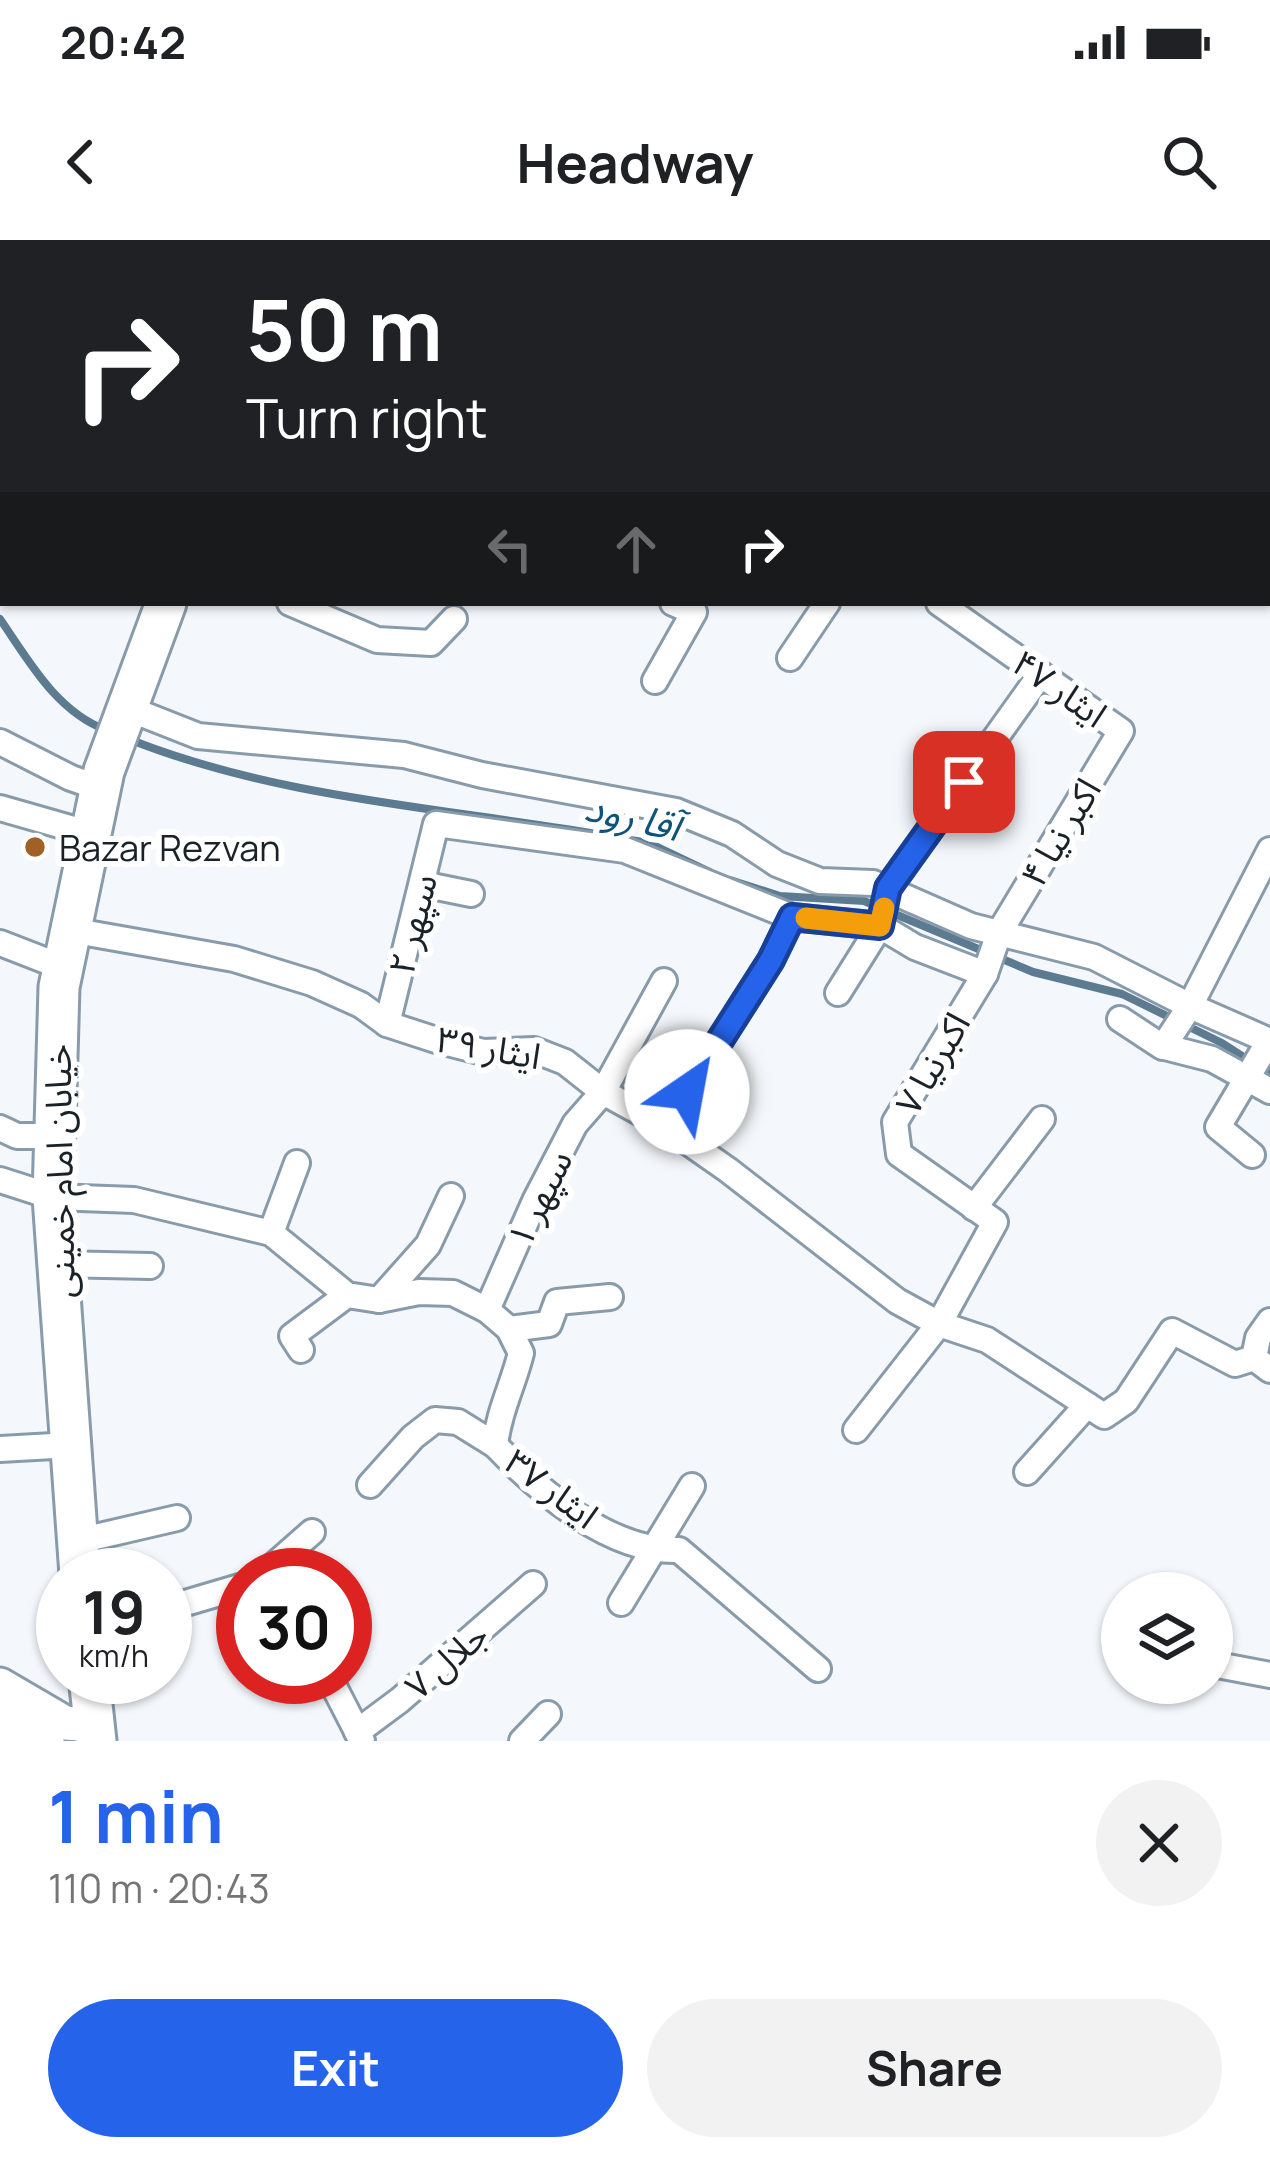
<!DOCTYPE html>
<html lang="en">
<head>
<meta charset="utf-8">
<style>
  body { margin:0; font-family:Manrope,"Noto Sans Arabic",sans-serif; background:#f2f2f2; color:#202124; height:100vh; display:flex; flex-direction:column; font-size:45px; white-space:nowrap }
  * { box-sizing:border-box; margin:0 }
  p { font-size:39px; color:#757577 }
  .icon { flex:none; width:66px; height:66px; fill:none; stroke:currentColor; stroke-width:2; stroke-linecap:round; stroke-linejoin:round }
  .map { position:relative; height:1501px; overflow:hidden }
  .side { display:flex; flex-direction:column; background:#fff; flex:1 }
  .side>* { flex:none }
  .hud { position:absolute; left:0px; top:0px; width:1272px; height:366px; box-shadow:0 3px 9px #0004; background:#202124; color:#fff; overflow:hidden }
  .tools { position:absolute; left:1101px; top:1332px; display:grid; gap:24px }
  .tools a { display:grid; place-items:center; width:132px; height:132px; border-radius:50%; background:#fff; box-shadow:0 3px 9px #0004; font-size:60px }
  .speed { position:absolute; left:36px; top:1308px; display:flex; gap:24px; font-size:60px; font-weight:700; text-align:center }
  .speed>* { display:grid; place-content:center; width:156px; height:156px; border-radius:50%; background:#fff; box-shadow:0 3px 9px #0004; line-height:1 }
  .speed small { font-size:30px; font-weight:400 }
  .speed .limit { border:18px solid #d22; background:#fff; color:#111 }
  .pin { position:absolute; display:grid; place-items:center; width:102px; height:102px; color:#fff; margin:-51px; border-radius:24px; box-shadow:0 6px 18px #0006 }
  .me { position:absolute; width:132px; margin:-66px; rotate:33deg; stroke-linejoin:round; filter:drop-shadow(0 0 9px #0008) }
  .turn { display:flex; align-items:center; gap:42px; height:252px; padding:0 48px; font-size:54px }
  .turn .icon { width:156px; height:156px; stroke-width:2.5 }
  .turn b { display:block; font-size:84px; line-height:102px }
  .lanes { display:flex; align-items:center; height:114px; padding:0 48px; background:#0003; justify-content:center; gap:60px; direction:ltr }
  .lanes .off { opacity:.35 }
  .round { display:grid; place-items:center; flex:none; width:126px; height:126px; border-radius:63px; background:#f2f2f2 }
  .overview { display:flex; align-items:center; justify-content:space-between; height:204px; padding:0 48px }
  h1 { font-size:72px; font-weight:700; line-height:90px; color:#2563eb }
  .action { display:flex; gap:24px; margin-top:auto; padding:24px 48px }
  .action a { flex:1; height:138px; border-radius:72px; background:#2563eb; color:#fff; font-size:48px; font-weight:700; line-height:138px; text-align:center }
  .action a+a { background:#f2f2f2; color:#202124 }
  .status { display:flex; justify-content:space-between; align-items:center; height:84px; padding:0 60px; background:#fff; direction:ltr }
  .status svg { height:33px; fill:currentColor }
  header { display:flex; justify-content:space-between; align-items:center; height:156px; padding:0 48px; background:#fff; font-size:54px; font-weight:700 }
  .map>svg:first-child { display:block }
</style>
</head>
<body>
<div class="status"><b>20:42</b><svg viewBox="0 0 49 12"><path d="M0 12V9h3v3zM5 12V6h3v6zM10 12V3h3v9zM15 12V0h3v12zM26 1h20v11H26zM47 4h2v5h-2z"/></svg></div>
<header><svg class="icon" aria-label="back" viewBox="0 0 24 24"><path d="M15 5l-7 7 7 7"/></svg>Headway<svg class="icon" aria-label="search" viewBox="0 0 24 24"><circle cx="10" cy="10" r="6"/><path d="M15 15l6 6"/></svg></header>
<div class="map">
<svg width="1270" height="1501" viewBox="0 0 1270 1501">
  <rect width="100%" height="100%" fill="#f4f8fc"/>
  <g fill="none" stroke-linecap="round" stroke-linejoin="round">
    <g stroke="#5c7a90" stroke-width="8">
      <path d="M0 379C29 421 56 471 106 490"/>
      <path d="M131 500C281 559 446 568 603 595"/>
      <path d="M624 599 649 603 710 632"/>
      <path d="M730 640 780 656 864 661 1033 732 1122 754 1222 803 1270 834"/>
    </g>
    <defs>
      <g id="minor">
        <path d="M172 0 175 3"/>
        <path d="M420 0 423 3"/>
        <path d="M1187 0 1197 3"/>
        <path d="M207 3 209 0"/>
        <path d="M923 3 934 0"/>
        <path d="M1032 3 1035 0"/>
        <path d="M1150 3 1152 0"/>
        <path d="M1269 201 1270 202"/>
        <path d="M290 363 377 400 431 403 454 379"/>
        <path d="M790 418 827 363"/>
        <path d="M655 441 694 372 673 363"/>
        <path d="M127 468 198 496 404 515 482 535 676 571 732 594 777 624 820 641 873 643 971 686 1094 717 1190 766 1270 801"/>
        <path d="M0 502 71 538 100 548"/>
        <path d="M0 568 91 594"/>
        <path d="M422 644 471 654"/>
        <path d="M70 690 234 719 312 743 361 765 387 784 436 800 483 812 534 810 565 822 603 852 665 886 728 930 897 1061 939 1084 987 1100 1104 1176 1126 1161 1172 1091 1235 1124 1254 1118 1270 1130"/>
        <path d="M0 703 62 727"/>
        <path d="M838 753 880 686 888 648 1041 434"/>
        <path d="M1120 779 1161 806 1212 819 1270 851"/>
        <path d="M387 784 436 584 625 610 792 677 880 686 915 707 985 734"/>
        <path d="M1163 807 1190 766 1270 610"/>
        <path d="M665 886 771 720 792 677"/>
        <path d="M0 888 17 896H54"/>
        <path d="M1252 915 1218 887 1269 801"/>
        <path d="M0 940 53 957 134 960 271 993 347 1055 379 1060 419 1052 453 1053 487 1070 509 1089 521 1113C513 1145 499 1171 495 1205 540 1252 611 1313 679 1310L818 1429"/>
        <path d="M974 968 1042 879"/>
        <path d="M271 993 297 923"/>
        <path d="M58 1024 150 1026"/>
        <path d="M379 1060 428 1005 451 956"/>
        <path d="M487 1070 535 961 575 884 603 852 664 741"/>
        <path d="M509 1089 549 1084 557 1062 610 1057"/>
        <path d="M301 1110 292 1096 347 1055"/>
        <path d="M1254 1118 1258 1098 1270 1081"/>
        <path d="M856 1190 939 1084 995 982 899 914 895 882 985 734 999 693 1121 491 939 363"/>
        <path d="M0 1209 71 1205"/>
        <path d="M1027 1232 1087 1165"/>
        <path d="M370 1245 413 1197 435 1180 458 1182 495 1205"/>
        <path d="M78 1301 177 1278"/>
        <path d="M263 1335 312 1292"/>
        <path d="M621 1363 692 1246"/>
        <path d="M165 1369 243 1346"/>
        <path d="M1212 1424 1270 1435"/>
        <path d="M329 1437 362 1501"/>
        <path d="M357 1492 400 1460 533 1344"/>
        <path d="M522 1501 548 1474"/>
      </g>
      <g id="secondary">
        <path d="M0 1445 65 1483 95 1485"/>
        <path d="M0 1466 47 1501"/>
        <path d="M0 1496 6 1501"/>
      </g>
      <g id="primary">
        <path d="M348 3 350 0"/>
        <path d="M80 1335 53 957 59 747 104 531 166 363"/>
        <path d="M89 1437 96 1501"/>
      </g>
    </defs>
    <use href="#minor" stroke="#889baa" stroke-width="30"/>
    <use href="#secondary" stroke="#889baa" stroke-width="39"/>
    <use href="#primary" stroke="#889baa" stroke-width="45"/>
    <use href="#minor" stroke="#fff" stroke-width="24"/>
    <use href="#secondary" stroke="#fff" stroke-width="33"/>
    <use href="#primary" stroke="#fff" stroke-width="39"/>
  </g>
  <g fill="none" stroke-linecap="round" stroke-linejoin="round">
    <defs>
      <path id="route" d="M687 852 771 720 792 677 880 686 888 648 964 542"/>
    </defs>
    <use href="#route" stroke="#184099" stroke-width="30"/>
    <use href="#route" stroke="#2563eb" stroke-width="21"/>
    <path stroke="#f59e0b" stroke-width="21" d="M806 678 880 686 884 668"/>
  </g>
  <circle fill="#9f6126" stroke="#fff" stroke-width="4.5" cx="35" cy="607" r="12"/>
  <g text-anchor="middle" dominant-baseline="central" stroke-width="12" stroke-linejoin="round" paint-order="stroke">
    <g font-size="36" fill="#1a2228" stroke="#fff">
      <text transform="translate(1060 448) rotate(35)">ایثار ۴۷</text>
      <text transform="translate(1060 592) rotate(-59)">اکبر نیا ۴</text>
      <text transform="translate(412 684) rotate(-76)">سپهر ۲</text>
      <text transform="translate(489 807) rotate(10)">ایثار ۳۹</text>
      <text transform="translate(932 823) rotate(-60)">اکبرنیا ۷</text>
      <text transform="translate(59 931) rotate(-91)">خیابان امام خمینی</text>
      <text transform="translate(539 958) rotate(-64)">سپهر ۱</text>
      <text transform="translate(552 1248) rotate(37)">ایثار ۳۷</text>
      <text transform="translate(446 1420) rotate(-41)">جلال ۷</text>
    </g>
    <g font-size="36" fill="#1a2228" stroke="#fff" text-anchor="start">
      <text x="59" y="607">Bazar Rezvan</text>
    </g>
    <g font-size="39" font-style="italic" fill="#0d537a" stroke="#fff">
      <text transform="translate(633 576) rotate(13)">آقا رود</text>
    </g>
  </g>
</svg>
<div class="tools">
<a><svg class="icon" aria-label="layers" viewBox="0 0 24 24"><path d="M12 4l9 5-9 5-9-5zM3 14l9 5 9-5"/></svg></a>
</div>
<div class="speed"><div>19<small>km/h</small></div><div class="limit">30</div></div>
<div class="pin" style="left:964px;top:542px;background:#d93025"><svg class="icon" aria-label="arrive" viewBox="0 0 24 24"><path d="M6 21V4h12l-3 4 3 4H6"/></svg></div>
<svg class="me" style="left:687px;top:852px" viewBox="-20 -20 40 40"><circle r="19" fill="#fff"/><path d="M0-13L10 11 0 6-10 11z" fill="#2563eb"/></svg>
<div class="hud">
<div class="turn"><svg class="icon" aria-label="right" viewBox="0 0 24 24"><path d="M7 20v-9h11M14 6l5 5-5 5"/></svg><div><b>50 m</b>Turn right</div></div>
<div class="lanes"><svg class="icon off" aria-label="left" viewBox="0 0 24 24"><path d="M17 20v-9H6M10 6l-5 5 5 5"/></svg><svg class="icon off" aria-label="ahead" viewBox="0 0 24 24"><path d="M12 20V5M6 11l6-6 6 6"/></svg><svg class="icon" aria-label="right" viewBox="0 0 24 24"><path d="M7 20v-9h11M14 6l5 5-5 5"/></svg></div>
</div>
</div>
<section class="side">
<div class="overview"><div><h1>1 min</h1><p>110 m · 20:43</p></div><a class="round"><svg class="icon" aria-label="close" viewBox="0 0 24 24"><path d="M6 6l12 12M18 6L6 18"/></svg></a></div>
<div class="action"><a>Exit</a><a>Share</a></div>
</section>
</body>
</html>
